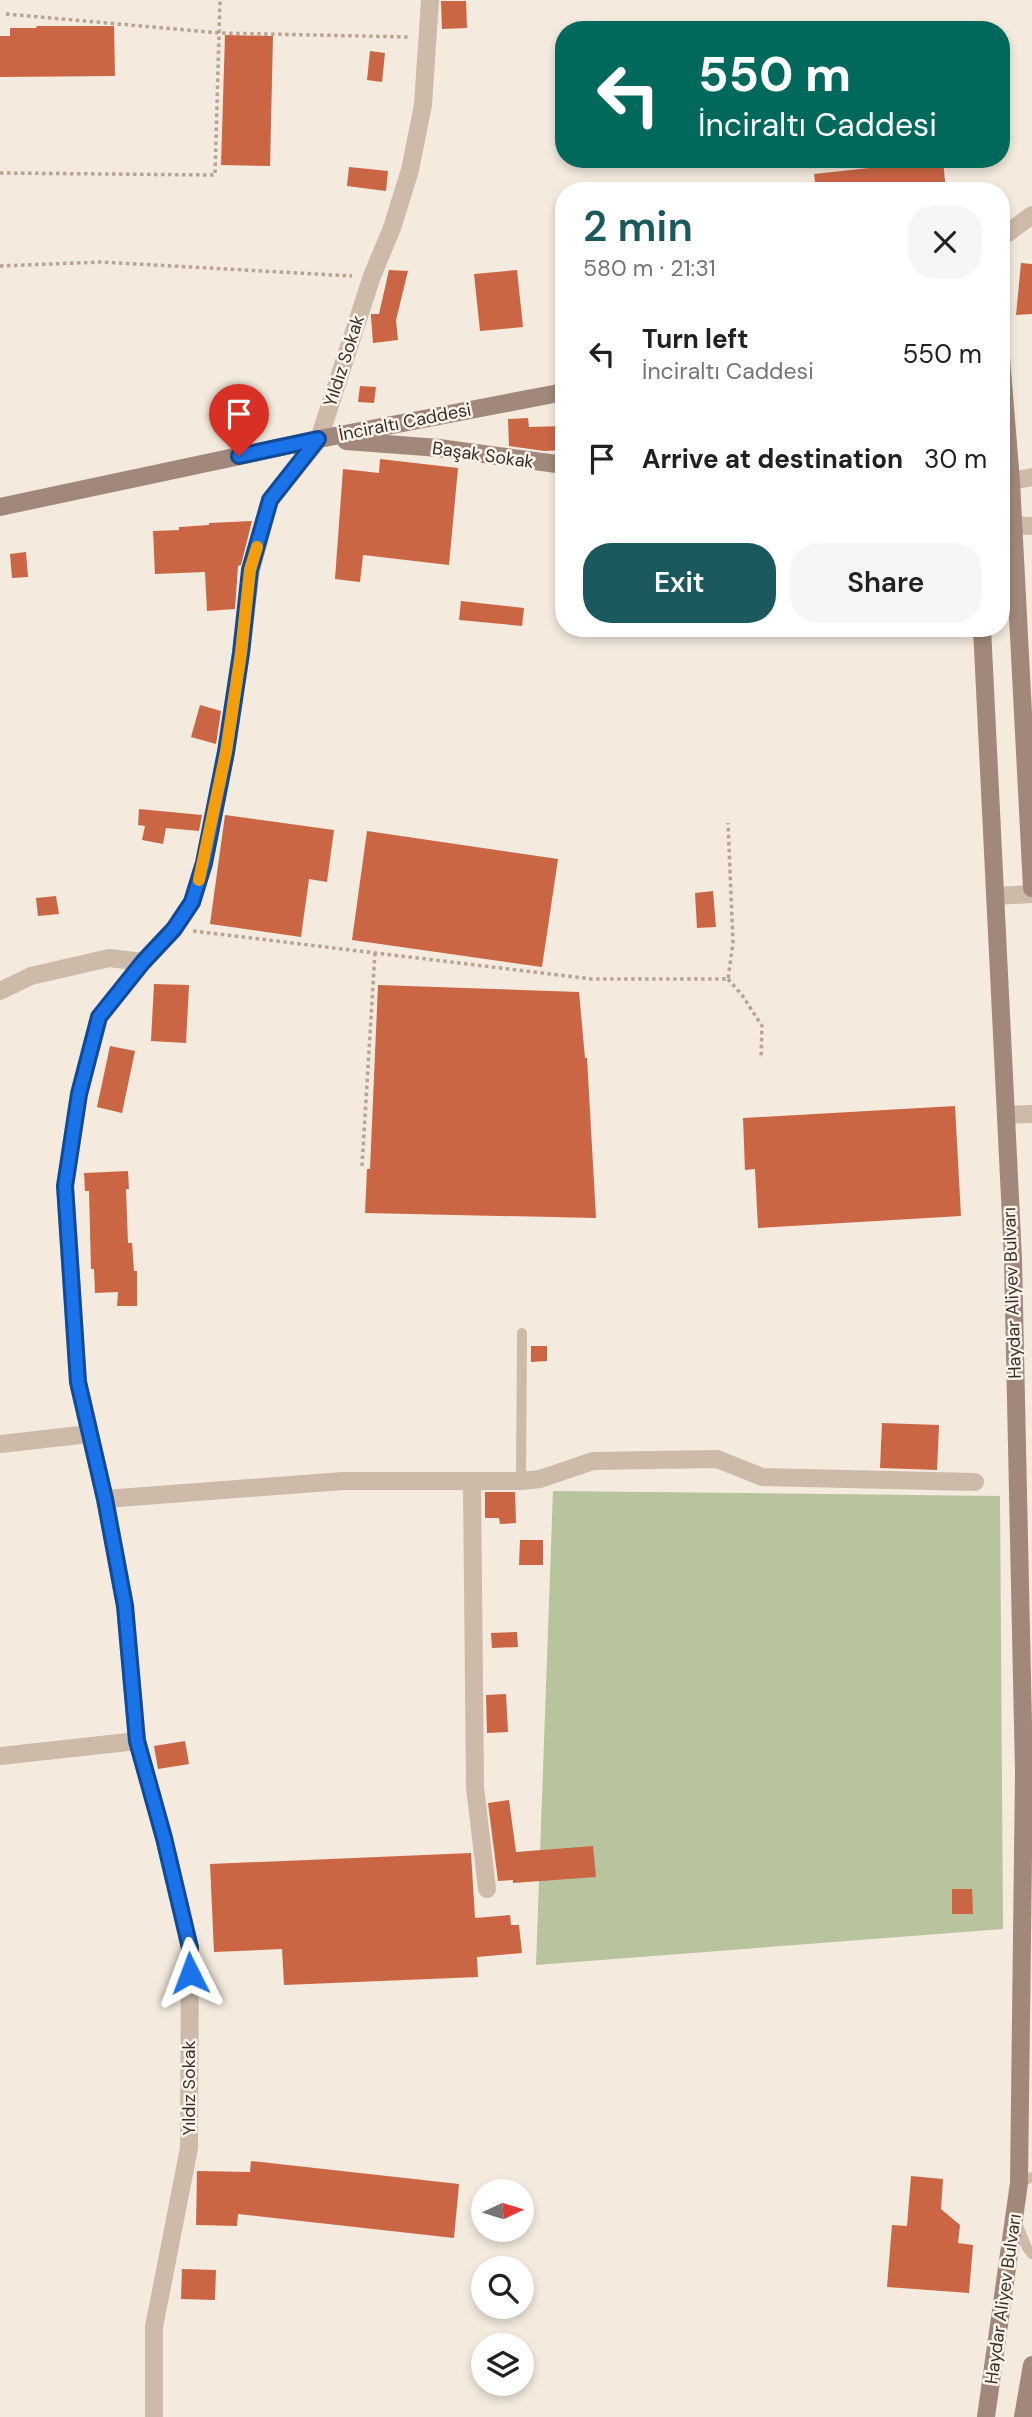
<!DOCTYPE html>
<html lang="en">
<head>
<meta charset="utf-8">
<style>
  body { margin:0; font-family:"DM Sans",sans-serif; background:#f6f6f6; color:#202124; height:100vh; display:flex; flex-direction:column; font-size:26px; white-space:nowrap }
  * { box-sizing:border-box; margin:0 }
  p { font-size:23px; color:#757577 }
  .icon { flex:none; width:38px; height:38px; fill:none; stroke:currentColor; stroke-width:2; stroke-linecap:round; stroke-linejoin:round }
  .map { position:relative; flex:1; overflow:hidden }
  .drawer { position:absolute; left:555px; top:182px; width:455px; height:455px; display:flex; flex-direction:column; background:#fff; border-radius:28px; box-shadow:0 4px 10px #0003 }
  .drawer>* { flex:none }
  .top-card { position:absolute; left:555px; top:21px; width:455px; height:147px; border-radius:28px; box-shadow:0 4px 10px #0003; background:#00695c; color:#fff; overflow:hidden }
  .needle { width:46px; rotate:86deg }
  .tools { position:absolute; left:471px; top:2179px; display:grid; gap:14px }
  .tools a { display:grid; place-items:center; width:63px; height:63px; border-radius:50%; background:#fff; box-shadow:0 4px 10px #0003; font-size:35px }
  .pin { position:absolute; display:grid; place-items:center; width:60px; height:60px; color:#fff; margin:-72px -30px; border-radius:50% 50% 50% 0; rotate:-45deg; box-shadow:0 0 7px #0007 }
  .pin .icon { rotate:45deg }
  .me { position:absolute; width:77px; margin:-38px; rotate:357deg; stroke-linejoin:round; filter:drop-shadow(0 0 5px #0008) }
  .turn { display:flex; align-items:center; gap:24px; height:147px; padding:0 28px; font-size:32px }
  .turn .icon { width:91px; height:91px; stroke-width:2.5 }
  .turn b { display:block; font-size:49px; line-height:60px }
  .round { display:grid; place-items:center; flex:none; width:74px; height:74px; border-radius:28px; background:#f6f6f6 }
  .summary { display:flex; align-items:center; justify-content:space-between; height:119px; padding:0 28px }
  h1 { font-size:42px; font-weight:600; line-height:52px; color:#1c595e }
  .primary-button { display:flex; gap:14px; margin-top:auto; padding:14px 28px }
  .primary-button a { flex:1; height:80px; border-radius:28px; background:#1c595e; color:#fff; font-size:28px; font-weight:600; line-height:80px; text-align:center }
  .primary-button a+a { background:#f6f6f6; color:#202124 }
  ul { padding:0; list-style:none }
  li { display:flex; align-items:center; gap:21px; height:105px; padding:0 28px }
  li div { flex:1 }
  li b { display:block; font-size:26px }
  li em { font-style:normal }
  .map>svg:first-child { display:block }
</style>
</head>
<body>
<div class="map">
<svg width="1032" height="2417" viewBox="0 0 1032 2417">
  <rect width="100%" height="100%" fill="#f4eade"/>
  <path fill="#b7c49d" d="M553 1491 1000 1496 1003 1929 536 1965Z"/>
  <g fill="#cb6645">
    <path d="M441 1H466L467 28 442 29Z"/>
    <path d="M37 26H114L115 76 0 77V36H10V28H36Z"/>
    <path d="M225 35 273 36 270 166 221 165Z"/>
    <path d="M370 51 385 53 382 82 367 80Z"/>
    <path d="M943 160 946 191H857L856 185 816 189 814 174Z"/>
    <path d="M349 167 388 171 386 191 347 186Z"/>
    <path d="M1021 263 1032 264V314L1016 315Z"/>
    <path d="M389 270 408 271 396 320 398 340 373 343 371 317V314H379Z"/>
    <path d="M517 270 523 327 480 331 474 274Z"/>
    <path d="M360 386 376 387 374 403 358 402Z"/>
    <path d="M528 418 529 427 564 426V450L544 451 509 446 508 419Z"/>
    <path d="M380 459 458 468 449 565 363 555 360 582 335 579 343 469 379 473Z"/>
    <path d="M252 521 241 565 238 566 235 609 207 611 205 572 155 574 153 531 179 530V527L209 525V523Z"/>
    <path d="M26 552 28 577 12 578 10 554Z"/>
    <path d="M461 601 524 608 522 626 459 620Z"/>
    <path d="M200 705 221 711 216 744 191 737Z"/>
    <path d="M139 809 202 815 199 831 166 828 163 844 142 840 145 826 138 825Z"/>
    <path d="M225 815 334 830 327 882 309 879 301 937 210 924Z"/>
    <path d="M367 831 558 859 542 967 352 940Z"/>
    <path d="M713 891 716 927 697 928 695 893Z"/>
    <path d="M56 896 59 914 38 916 36 898Z"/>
    <path d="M154 984 189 985 186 1043 151 1041Z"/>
    <path d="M378 985 579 992 585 1058H587L596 1218 365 1213 367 1169H370Z"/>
    <path d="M110 1046 135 1051 122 1113 97 1107Z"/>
    <path d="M955 1106 961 1216 758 1228 755 1169 745 1170 743 1118Z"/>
    <path d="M128 1171 129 1189H126L128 1243H132L134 1271H137V1306H117L118 1292 95 1293 94 1269H91L89 1191H85L84 1173Z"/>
    <path d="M531 1346H547V1361L531 1362Z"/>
    <path d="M882 1423 939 1425 937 1470 880 1468Z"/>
    <path d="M485 1492H515L516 1523 500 1524 499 1518H485Z"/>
    <path d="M520 1540H543V1565H519Z"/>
    <path d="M517 1632 518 1647 492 1648 491 1633Z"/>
    <path d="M506 1694 508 1732 487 1733 486 1695Z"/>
    <path d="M185 1741 189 1764 158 1769 154 1746Z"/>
    <path d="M509 1800 516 1852 593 1846 596 1877 513 1883V1880L498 1881 488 1803Z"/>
    <path d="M471 1853 475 1918 510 1915 511 1925H519L522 1953 477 1957 478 1977 284 1985 282 1949 214 1952 210 1864Z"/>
    <path d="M952 1889H972L973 1914H952Z"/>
    <path d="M251 2161 459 2184 454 2238 238 2214 237 2226 196 2225 197 2171 250 2172Z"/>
    <path d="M911 2176 943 2179 941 2209 960 2225 958 2243 973 2245 969 2293 887 2287 892 2225 907 2226Z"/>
    <path d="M182 2269 216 2270 215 2300 181 2299Z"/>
  </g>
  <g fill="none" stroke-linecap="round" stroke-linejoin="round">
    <g stroke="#b9a493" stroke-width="3.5" stroke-dasharray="3.5 3.5" stroke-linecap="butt">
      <path d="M6 14 220 33 409 37"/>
      <path d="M0 173 215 175 220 0"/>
      <path d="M0 266 101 262 352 276"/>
      <path d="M193 931 592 979H728L733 943 728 823"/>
      <path d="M728 979 742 995 762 1026 761 1059"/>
      <path d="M362 1166 375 952"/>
    </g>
    <g stroke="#cdbaa9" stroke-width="10">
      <path d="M521 1481 522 1333"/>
      <path d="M1019 2183 1032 2177"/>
      <path d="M1016 2221 1027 2248 1032 2254"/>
    </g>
    <g stroke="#cdbaa9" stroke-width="18">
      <path d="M995 896 1032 894"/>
      <path d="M0 991 31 976 109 958 143 962"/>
      <path d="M1006 1115 1032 1114"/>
      <path d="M0 1444 89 1434"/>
      <path d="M472 1482 475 1787 487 1889"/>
      <path d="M105 1499 343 1481H521L540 1479 593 1461 717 1459 762 1477 975 1482"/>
      <path d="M0 1756 137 1741"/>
      <path d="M154 2417V2327L189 2148 190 1948 164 1838 137 1741 125 1606 105 1499 78 1382 65 1186 79 1094 99 1017 143 962 174 929 192 902 204 863 226 752 241 653 251 570 270 500 319 439"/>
    </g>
    <g stroke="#cdbaa9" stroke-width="18">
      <path d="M1001 238 1032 215"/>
      <path d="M319 439 372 276 392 228 410 170 423 105 430 0"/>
      <path d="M1001 488 1011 481 1032 477"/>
      <path d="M1001 522 1012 525 1032 526"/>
    </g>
    <g stroke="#a1887a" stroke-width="18">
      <path d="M1001 358 1011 481 1032 888"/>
      <path d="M346 441 439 448 564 465"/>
      <path d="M0 507 319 439 564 392"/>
      <path d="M982 628 1013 1259 1024 1772 1019 2183 986 2417"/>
      <path d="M1023 2417 1032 2365"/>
    </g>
  </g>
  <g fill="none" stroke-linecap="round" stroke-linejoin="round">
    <defs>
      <path id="route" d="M190 1973V1948L164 1838 137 1741 125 1606 105 1499 78 1382 65 1186 79 1094 99 1017 143 962 174 929 192 902 204 863 226 752 241 653 250 570 270 500 318 439 239 456"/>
    </defs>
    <use href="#route" stroke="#114b97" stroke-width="18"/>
    <use href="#route" stroke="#1a73e8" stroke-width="12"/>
    <path stroke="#f59e0b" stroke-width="12" d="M199 880 226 752 241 653 250 570 257 547"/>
  </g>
  <g text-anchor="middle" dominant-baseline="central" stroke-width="5" stroke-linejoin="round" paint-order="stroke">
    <g font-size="18" fill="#3a2e29" stroke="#fbf4eb">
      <text transform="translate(344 361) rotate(-72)">Yıldız Sokak</text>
      <text transform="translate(405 422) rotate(-11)">İnciraltı Caddesi</text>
      <text transform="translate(483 455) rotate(8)">Başak Sokak</text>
      <text transform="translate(1012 1293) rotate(-92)">Haydar Aliyev Bulvarı</text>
      <text transform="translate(189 2088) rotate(-90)">Yıldız Sokak</text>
      <text transform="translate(1003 2299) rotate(-82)">Haydar Aliyev Bulvarı</text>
    </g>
  </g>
</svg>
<div class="tools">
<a><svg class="needle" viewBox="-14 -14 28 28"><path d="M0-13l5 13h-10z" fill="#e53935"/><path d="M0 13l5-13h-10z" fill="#757577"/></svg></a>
<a><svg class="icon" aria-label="search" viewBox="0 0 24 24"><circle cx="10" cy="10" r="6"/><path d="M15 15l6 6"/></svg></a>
<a><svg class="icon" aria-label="layers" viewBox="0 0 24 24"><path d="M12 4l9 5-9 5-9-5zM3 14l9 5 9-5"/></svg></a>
</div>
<div class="pin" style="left:239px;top:456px;background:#d93025"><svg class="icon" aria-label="arrive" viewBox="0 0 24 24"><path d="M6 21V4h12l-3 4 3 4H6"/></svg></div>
<svg class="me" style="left:190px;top:1973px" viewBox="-20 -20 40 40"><path d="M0-17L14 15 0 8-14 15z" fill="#1a73e8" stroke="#fff" stroke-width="4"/></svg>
<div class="top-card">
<div class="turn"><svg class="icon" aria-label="left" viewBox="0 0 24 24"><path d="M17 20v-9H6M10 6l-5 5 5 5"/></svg><div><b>550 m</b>İnciraltı Caddesi</div></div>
</div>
<section class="drawer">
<div class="summary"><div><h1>2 min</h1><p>580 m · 21:31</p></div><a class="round"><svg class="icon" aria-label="close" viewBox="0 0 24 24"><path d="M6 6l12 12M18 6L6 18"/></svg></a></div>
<ul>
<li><svg class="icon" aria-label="left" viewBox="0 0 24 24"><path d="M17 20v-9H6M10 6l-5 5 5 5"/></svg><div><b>Turn left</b><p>İnciraltı Caddesi</p></div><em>550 m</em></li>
<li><svg class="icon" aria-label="arrive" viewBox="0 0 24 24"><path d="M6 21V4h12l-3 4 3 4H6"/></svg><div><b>Arrive at destination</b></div><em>30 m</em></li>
</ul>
<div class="primary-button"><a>Exit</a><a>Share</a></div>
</section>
</div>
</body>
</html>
